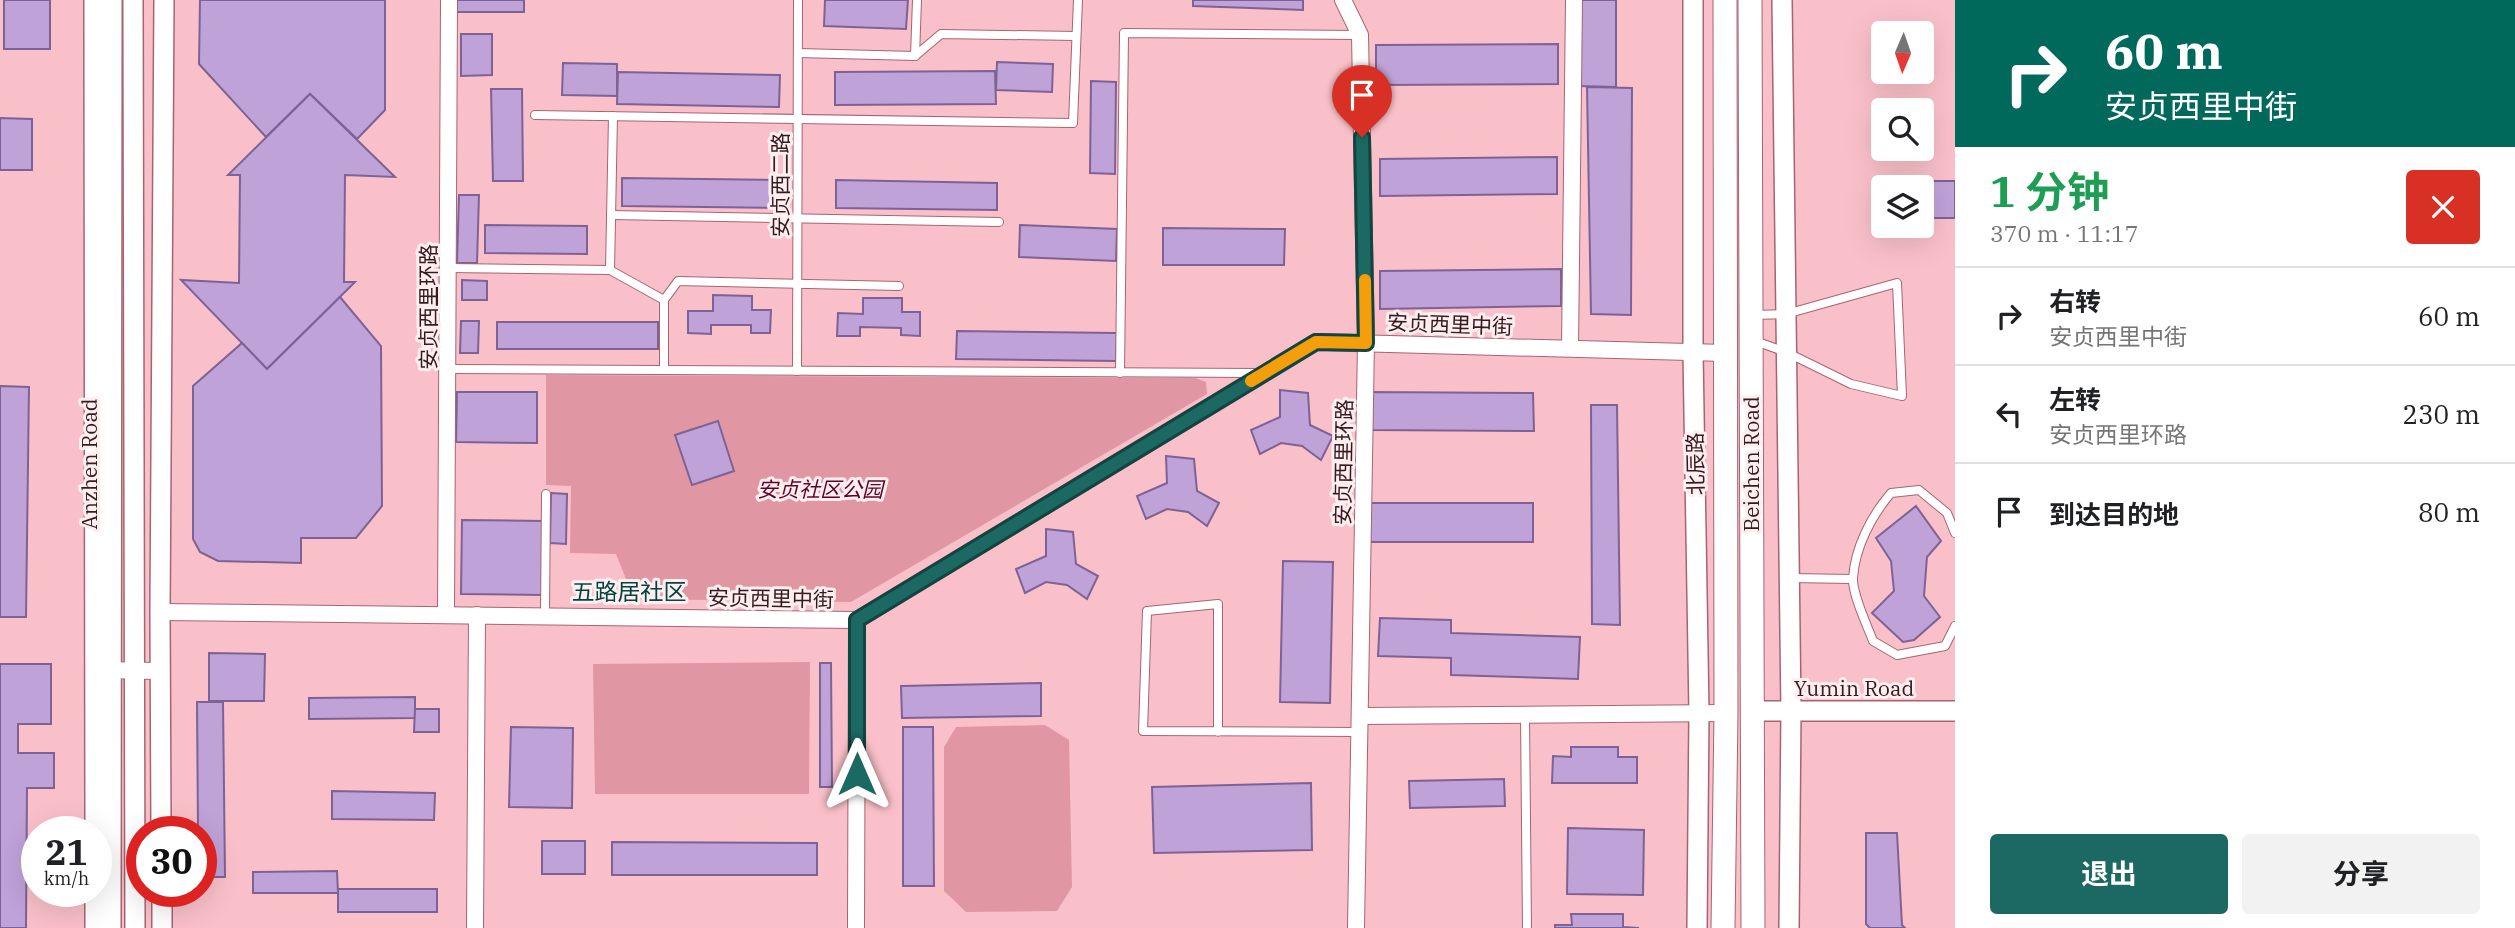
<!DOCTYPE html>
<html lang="zh">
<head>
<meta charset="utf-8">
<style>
  body { margin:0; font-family:"IBM Plex Serif","Noto Sans SC",serif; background:#f2f2f2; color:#202124; height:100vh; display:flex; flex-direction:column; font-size:26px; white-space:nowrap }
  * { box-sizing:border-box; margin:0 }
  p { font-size:23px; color:#757577 }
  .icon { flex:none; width:38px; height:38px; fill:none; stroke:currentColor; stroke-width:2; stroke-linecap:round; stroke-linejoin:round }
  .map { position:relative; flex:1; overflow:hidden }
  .drawer { display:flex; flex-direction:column; background:#fff; width:560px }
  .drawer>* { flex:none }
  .top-card { background:#00695c; color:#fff; overflow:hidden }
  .needle { width:46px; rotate:182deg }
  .tools { position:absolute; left:1871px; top:21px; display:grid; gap:14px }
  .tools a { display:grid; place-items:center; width:63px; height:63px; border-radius:7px; background:#fff; box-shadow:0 7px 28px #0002; font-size:35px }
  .speed { position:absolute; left:21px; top:816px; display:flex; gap:14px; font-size:35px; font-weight:700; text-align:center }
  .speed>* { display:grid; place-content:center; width:91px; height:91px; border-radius:50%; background:#fff; box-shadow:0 7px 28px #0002; line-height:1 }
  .speed small { font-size:18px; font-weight:400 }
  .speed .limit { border:10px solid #d22; background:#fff; color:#111 }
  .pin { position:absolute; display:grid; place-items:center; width:60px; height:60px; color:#fff; margin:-72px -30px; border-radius:50% 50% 50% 0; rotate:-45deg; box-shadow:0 0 7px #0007 }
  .pin .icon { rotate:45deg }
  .me { position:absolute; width:77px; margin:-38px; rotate:0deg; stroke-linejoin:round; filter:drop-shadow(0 0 5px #0008) }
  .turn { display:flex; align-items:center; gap:24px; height:147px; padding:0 35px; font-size:32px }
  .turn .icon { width:91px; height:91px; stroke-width:2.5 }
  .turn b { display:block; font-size:49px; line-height:60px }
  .round { display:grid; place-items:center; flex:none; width:74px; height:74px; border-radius:7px; background:#f2f2f2 }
  .headline { display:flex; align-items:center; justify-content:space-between; height:119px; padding:0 35px }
  h1 { font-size:42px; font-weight:700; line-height:52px; color:#1e9e55 }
  .button { display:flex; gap:14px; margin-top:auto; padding:14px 35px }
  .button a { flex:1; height:80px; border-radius:7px; background:#1c6863; color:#fff; font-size:28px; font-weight:700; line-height:80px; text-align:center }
  .button a+a { background:#f2f2f2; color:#202124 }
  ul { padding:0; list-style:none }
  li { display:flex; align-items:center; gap:21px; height:98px; padding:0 35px; border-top:2px solid #e0e0e0 }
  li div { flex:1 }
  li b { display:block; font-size:26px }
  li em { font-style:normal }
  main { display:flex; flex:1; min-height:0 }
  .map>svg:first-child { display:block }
</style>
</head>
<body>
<main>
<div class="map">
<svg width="1955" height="928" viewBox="0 0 1955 928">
  <rect width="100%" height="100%" fill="#fac0c9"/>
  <g fill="#e097a3">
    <path d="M546 375 1195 378 1206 382 1207 394 851 602 634 599 616 554 570 553 571 486 546 485Z"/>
    <path d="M810 662 809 794H595L593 664Z"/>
    <path d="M1045 725 1069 740 1072 887 1057 911 966 912 944 891V747L956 727Z"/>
  </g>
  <g fill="#bfa2d8" stroke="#7e6295" stroke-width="2">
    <rect x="4" y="0" width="46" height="49"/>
    <path d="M200 0H385V110L357 139 310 94 266 137 199 64Z"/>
    <rect x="457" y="0" width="67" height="12"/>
    <path d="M825 0H908L906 29 824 26Z"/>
    <path d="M1193 0H1303V10L1193 6Z"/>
    <path d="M1576 0H1616V87L1577 86Z"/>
    <path d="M461 34H492V75L461 76Z"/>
    <path d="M1558 44V84L1376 85V45Z"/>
    <path d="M997 62 1053 64 1052 92 996 90Z"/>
    <path d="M563 63 617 64V96L562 95Z"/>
    <path d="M995 71 996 104 835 105V72Z"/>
    <path d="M618 72 780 75 779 107 617 104Z"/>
    <path d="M1091 81 1116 82 1115 174 1090 173Z"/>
    <path d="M1587 87 1632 88 1631 315 1591 314Z"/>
    <path d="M491 89H522L523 181H493Z"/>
    <path d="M310 94 395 177 345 175 344 282H355L267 369 181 280 239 283 240 175H228Z"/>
    <path d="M0 118 32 119V170H0Z"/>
    <path d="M1557 157V194L1380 196V159Z"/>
    <path d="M622 178 783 180 782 208 622 206Z"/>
    <path d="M836 180 997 183V210L836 208Z"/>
    <path d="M1897 181H1955V218H1922V187H1897Z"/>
    <path d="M459 195H479L477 263H457Z"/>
    <path d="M485 225 587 226V254L485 253Z"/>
    <path d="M1020 225 1117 229 1116 261 1019 257Z"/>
    <path d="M1163 228 1285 229 1284 265H1163Z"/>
    <path d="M1561 269V306L1380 309V271Z"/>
    <path d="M462 280 487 281V300H462Z"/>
    <path d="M713 295 752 296V310H771L770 333H751V325H711V334L688 333V311H713Z"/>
    <path d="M340 297 381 346 382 506 356 538H301V563L218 561 200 552 193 539V386L242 343 267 369Z"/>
    <path d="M863 298H902V312H920V336L901 335V328L860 327V336H837L838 313 863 314Z"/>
    <path d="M461 321H479L478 353H460Z"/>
    <rect x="497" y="322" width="161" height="27"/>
    <path d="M957 331 1117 333 1116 361 956 359Z"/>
    <path d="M0 386 29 387 26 617H0Z"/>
    <path d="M1280 390 1308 393 1310 425 1333 436 1321 460 1302 446 1281 443 1260 454 1251 430 1280 417Z"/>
    <path d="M457 392H537V443L456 442Z"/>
    <path d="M1367 392 1533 393 1534 431 1367 430Z"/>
    <path d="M1591 405H1617L1620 625 1592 624Z"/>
    <path d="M718 421 734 471 692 485 675 435Z"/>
    <path d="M1166 456 1194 459 1197 491 1219 503 1207 526 1188 512 1167 509 1146 519 1137 496 1167 483Z"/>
    <path d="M551 493 567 494 566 544 550 543Z"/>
    <rect x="1365" y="503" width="168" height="39"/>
    <path d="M1916 506 1941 541 1927 557 1924 596 1940 617 1914 640 1903 642 1872 613 1894 591 1891 561 1876 538Z"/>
    <path d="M462 520 543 521 542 595 461 594Z"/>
    <path d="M1046 529 1073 532 1076 564 1098 576 1087 599 1067 585 1046 582 1025 593 1016 569 1046 556Z"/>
    <path d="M1283 561 1333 562 1330 703 1280 702Z"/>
    <path d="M1380 618 1451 620V633L1580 637 1578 679 1451 675V658L1378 656Z"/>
    <path d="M209 653 265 654 264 701H209Z"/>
    <path d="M820 663H831L832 787H820Z"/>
    <path d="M0 664H51V724H18V753H54V788H27L26 928H0Z"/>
    <path d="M1041 683V716L902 718 901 686Z"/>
    <path d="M415 697V718L309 719V698Z"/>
    <path d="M197 702H223L225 877H201V831H198Z"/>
    <path d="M415 709H439V732H414Z"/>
    <path d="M511 727 573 728 572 808 509 807Z"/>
    <path d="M903 727H933L934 886H903Z"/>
    <path d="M1571 747H1618V757H1637V783H1552L1553 756 1571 757Z"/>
    <path d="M1504 779 1505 806 1410 808 1409 781Z"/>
    <path d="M1311 783 1312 850 1154 853 1152 787Z"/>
    <path d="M332 791 435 793 434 820 332 819Z"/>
    <path d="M1568 828 1644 830 1643 895 1567 894Z"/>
    <path d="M1866 833H1897L1902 925 1905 928H1870L1866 924Z"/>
    <rect x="542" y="841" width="43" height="33"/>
    <path d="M612 842 817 843V875H612Z"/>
    <path d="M337 871 338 893H253V872Z"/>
    <rect x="338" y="889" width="99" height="23"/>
    <path d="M1571 914H1623V927L1639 928H1555V925H1572Z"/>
  </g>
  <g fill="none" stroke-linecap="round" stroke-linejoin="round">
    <defs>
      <g id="service">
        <path d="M798 53 915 56 917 0"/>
        <path d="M915 56 941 34 1076 36"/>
        <path d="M535 115 1073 123 1078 0"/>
        <path d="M613 116 610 270 664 300"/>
        <path d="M611 215 999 222"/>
        <path d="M449 268 610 270"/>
        <path d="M1754 315 1786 314 1897 283 1902 396 1851 384 1786 352 1755 341"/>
        <path d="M449 369 1258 373"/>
        <path d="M664 370V300L678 281 899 286"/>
        <path d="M797 371 798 0"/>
        <path d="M1120 373 1124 33 1360 35"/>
        <path d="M1955 533 1947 513 1919 490 1891 493C1872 515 1855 547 1853 578 1852 594 1867 625 1873 641L1897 655 1945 646 1955 626"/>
        <path d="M1789 578 1853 579"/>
        <path d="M545 616 546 494"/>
        <path d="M1525 715 1527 928"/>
        <path d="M1218 732V604L1147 611 1143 731 1360 732"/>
      </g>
      <g id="minor">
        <path d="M1343 0 1360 35 1366 343 1356 928"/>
        <path d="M1570 348 1574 0"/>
        <path d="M160 612 857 620 1316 342 1725 353"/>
        <path d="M446 614 449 0"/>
        <path d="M99 670 159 671"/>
        <path d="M1361 716 1726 713"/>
        <path d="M475 928 477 615"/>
        <path d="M856 928 857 620"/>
      </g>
      <g id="tertiary">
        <path d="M94 0 95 831"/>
        <path d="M133 0 135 928"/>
        <path d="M1693 0V352L1699 713 1697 928"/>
        <path d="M1782 0 1791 711 1789 928"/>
        <path d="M1752 711H1955"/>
        <path d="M161 831 160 612 164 0"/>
        <path d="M95 891V928"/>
        <path d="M162 891V928"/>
        <path d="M111 928 112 0"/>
      </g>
      <g id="secondary">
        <path d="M1750 0 1753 928"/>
        <path d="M1723 928 1726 713 1725 0"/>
      </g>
    </defs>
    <use href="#service" stroke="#a56570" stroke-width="10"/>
    <use href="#minor" stroke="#a56570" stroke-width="18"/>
    <use href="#tertiary" stroke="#a56570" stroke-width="22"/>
    <use href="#secondary" stroke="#a56570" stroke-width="25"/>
    <use href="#service" stroke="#fff" stroke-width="8"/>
    <use href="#minor" stroke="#fff" stroke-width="16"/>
    <use href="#tertiary" stroke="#fff" stroke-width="19"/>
    <use href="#secondary" stroke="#fff" stroke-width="23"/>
  </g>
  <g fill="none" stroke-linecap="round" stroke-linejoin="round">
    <defs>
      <path id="route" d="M857 774V620L1316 342 1366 343 1362 137"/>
    </defs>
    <use href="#route" stroke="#124440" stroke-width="18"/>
    <use href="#route" stroke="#1c6863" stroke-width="12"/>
    <path stroke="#f59e0b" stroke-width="12" d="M1251 381 1316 342 1366 343 1365 280"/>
  </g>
  <g text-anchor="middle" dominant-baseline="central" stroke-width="6" stroke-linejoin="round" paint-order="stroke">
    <g font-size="21" fill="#351b1f" stroke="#feeef0">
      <text transform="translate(780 185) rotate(-90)">安贞西二路</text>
      <text transform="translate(428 307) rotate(-90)">安贞西里环路</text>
      <text transform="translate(1450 324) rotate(2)">安贞西里中街</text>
      <text transform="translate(1343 462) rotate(-89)">安贞西里环路</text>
      <text transform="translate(89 464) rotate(-90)">Anzhen Road</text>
      <text transform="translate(1695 464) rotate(-91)">北辰路</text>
      <text transform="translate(1751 464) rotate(-90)">Beichen Road</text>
      <text transform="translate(771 598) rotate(1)">安贞西里中街</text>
      <text x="1854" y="688">Yumin Road</text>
    </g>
    <g font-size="21" font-style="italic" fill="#5f0224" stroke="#feeef0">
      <text x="820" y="489">安贞社区公园</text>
    </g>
    <g font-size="23" fill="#014440" stroke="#feeef0">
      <text x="629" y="591">五路居社区</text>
    </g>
  </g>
</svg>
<div class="tools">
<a><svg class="needle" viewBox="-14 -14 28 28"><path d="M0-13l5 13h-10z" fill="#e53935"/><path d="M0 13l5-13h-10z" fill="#757577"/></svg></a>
<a><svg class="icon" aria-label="search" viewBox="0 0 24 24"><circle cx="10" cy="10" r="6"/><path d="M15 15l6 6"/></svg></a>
<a><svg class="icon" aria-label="layers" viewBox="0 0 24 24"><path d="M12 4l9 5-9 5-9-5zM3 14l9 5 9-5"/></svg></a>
</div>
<div class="speed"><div>21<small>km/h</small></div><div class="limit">30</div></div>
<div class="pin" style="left:1362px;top:137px;background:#d93025"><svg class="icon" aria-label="arrive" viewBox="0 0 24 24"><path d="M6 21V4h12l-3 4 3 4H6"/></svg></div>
<svg class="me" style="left:857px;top:774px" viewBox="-20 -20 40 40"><path d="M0-17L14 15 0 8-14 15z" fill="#1c6863" stroke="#fff" stroke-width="4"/></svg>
</div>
<section class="drawer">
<div class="top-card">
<div class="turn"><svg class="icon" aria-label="right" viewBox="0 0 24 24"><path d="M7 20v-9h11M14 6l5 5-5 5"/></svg><div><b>60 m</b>安贞西里中街</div></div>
</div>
<div class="headline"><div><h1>1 分钟</h1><p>370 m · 11:17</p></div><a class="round" style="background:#d93025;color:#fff"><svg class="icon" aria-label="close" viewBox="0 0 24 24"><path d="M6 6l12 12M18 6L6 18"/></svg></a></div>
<ul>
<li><svg class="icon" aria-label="right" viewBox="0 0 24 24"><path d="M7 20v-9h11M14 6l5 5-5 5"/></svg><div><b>右转</b><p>安贞西里中街</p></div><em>60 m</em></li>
<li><svg class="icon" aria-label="left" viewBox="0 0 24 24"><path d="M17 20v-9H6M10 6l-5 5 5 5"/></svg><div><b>左转</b><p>安贞西里环路</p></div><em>230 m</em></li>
<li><svg class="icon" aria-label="arrive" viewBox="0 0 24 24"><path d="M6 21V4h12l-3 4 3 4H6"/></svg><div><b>到达目的地</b></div><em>80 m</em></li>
</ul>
<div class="button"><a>退出</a><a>分享</a></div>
</section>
</main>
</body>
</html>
